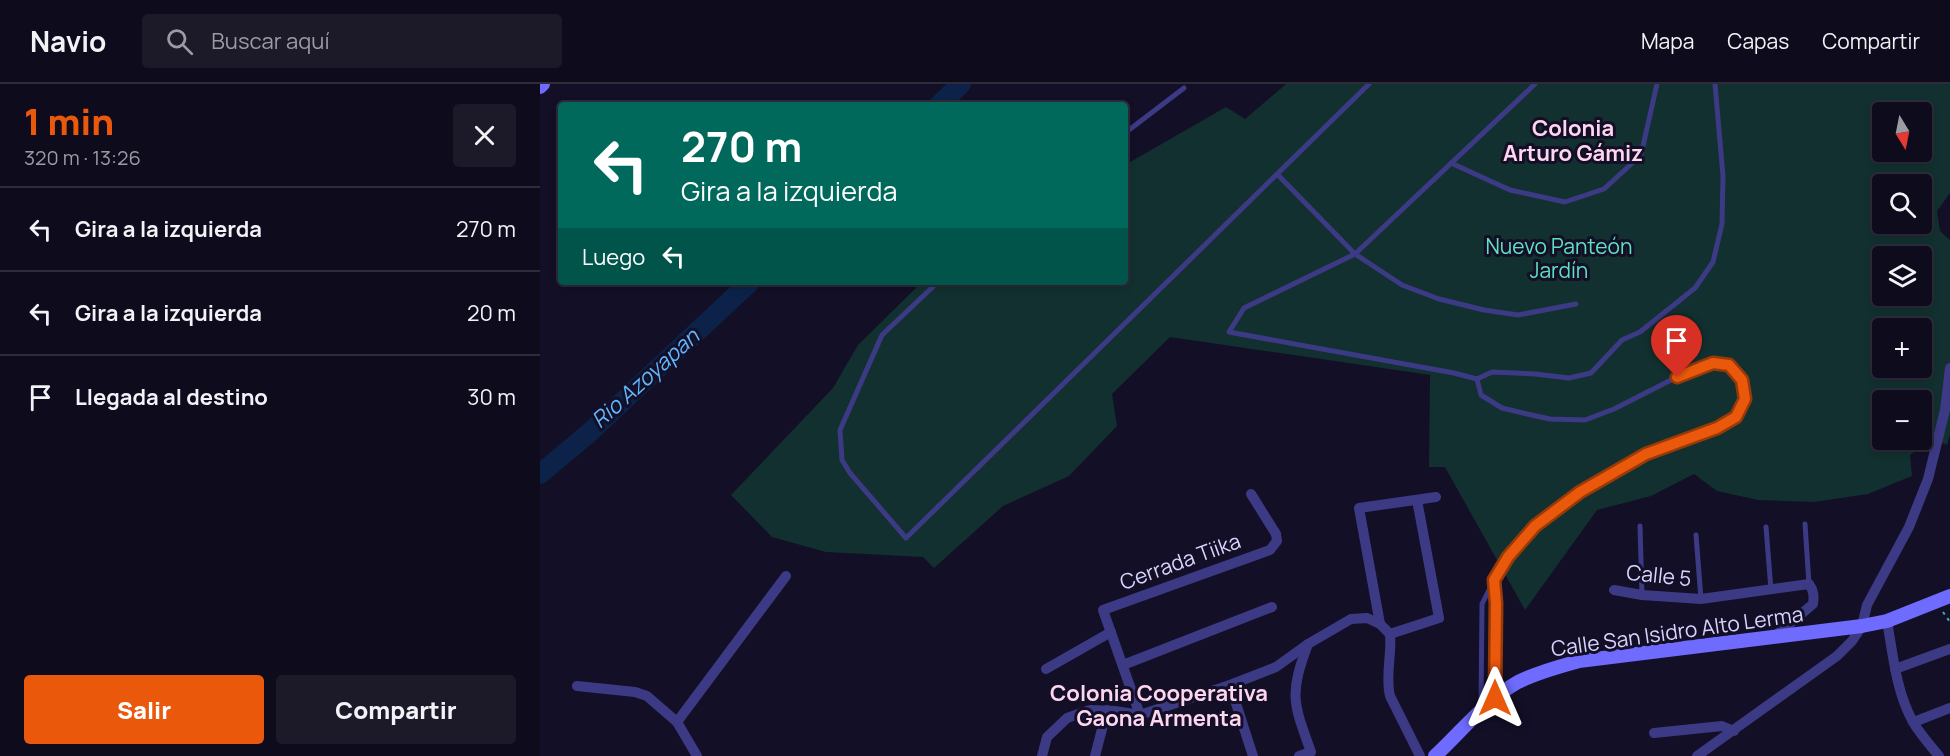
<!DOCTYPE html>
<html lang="es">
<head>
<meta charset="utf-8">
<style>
  body { margin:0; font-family:Manrope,sans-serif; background:#1c1929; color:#f1f3f6; height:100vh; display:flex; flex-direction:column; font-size:22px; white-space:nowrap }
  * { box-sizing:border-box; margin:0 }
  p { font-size:20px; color:#9b9ba3 }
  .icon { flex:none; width:33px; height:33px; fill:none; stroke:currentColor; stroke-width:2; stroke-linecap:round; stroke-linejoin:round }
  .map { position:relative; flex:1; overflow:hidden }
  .sheet { display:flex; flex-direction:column; background:#0e0b1c; width:540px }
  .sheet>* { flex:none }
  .guide { position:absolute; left:18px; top:18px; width:570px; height:183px; border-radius:6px; box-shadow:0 3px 9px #0003,0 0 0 2px #2e2b3b; background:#00695c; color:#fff; overflow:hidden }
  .needle { width:39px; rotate:170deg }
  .tools { position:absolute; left:1332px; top:18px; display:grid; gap:12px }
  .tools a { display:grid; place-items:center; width:60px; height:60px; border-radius:6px; background:#0e0b1c; box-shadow:0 3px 9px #0003,0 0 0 2px #2e2b3b; font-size:30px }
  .pin { position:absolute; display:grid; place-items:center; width:51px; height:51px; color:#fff; margin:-62px -26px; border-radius:50% 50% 50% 0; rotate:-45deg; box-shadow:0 0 6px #0007 }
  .pin .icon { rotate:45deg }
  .me { position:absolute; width:66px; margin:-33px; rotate:0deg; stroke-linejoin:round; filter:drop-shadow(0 0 4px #0008) }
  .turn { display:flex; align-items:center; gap:21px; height:126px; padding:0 24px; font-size:27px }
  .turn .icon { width:78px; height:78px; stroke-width:2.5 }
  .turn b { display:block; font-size:42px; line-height:51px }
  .then { display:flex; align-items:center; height:57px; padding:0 24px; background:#0003; gap:12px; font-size:22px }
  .round { display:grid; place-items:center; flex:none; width:63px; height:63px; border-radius:6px; background:#1c1929 }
  .summary { display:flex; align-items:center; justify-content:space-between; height:102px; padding:0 24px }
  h1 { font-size:36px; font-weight:800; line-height:45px; color:#ea580c }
  .primary-button { display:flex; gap:12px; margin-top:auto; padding:12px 24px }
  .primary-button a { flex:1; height:69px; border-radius:6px; background:#ea580c; color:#fff; font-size:24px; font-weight:800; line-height:69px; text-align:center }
  .primary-button a+a { background:#1c1929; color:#f1f3f6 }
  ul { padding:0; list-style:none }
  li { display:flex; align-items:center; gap:18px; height:84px; padding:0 24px; border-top:2px solid #2e2b3b }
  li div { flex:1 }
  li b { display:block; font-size:22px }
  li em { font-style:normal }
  header { display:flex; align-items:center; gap:36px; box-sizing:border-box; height:84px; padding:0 30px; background:#0e0b1c; border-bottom:2px solid #2e2b3b }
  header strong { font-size:28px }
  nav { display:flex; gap:33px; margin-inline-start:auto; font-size:21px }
  .search { width:420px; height:54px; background:#1c1929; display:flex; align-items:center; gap:15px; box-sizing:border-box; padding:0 21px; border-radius:6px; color:#9b9ba3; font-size:22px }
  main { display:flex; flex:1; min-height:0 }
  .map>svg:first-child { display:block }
</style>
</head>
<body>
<header>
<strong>Navio</strong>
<div class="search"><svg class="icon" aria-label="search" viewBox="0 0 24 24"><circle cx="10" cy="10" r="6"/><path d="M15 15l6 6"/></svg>Buscar aquí</div>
<nav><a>Mapa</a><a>Capas</a><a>Compartir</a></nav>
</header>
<main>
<section class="sheet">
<div class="summary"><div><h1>1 min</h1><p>320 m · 13:26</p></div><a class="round"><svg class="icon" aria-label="close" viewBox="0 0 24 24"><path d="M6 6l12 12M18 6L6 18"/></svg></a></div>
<ul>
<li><svg class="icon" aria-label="left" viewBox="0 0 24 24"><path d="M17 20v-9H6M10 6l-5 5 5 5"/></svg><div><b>Gira a la izquierda</b></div><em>270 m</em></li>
<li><svg class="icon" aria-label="left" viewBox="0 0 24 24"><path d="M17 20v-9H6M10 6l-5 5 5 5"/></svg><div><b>Gira a la izquierda</b></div><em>20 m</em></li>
<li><svg class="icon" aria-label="arrive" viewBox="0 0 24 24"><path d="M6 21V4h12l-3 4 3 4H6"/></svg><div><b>Llegada al destino</b></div><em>30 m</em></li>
</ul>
<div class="primary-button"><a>Salir</a><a>Compartir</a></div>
</section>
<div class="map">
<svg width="1410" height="672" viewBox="0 0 1410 672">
  <rect width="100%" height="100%" fill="#130f26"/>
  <path fill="#12302f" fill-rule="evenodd" d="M746 0H1410V109L1397 127 1400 147 1410 156V350L1407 361 1393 355 1370 371 1372 392 1328 410 1274 418 1218 416 1177 407 1154 390 1111 412 1057 426 985 526 905 383H889L890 291 630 253 572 310 577 342 529 392 463 422 394 484 383 473 286 468 232 453 191 411 293 304 318 261 382 198H585V81L686 23 705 35ZM1342 28H1382V68H1342ZM1342 100H1382V140H1342ZM1342 172H1382V212H1342ZM1342 244H1382V284H1342ZM1342 316H1382V356H1342Z"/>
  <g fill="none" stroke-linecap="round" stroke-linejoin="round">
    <g stroke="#0c2248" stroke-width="20">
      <path d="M399 21 421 0"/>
      <path d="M0 390 49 349 210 198"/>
    </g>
    <path stroke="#2fb8b0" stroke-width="2" stroke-dasharray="3 4.5" stroke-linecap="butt" d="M1403 528 1410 538"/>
    <g stroke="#3d3a85" stroke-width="5">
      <path d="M585 49 644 4"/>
      <path d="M911 79 970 106 1025 118 1064 105 1101 71 1117 0"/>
      <path d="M738 91 815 170 862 201 899 215 944 226 978 231 1036 220"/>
      <path d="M398 198 342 251 300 346 302 376 310 389 366 454 829 0"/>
      <path d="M937 295 914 289 689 248 704 224 815 170 995 0"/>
      <path d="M1265 440 1269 500"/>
      <path d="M1100 442 1102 511"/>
      <path d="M1226 443 1231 506"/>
      <path d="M1156 451 1161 515"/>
      <path d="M954 497 956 519 955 611"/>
      <path d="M941 623 942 520 954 496 968 473 995 442 1040 408 1106 370 1177 344 1196 333 1205 315 1202 296 1189 281 1173 279 1137 293 1074 325 1045 336 1010 335 987 330 962 324 941 311 937 295 952 288 995 290 1029 294 1051 289 1082 256 1100 248 1155 204 1173 178 1182 140 1183 92 1175 0"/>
    </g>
    <g stroke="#3d3a85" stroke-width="10">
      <path d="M1074 506 1102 511 1161 515 1269 500C1274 507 1274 512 1273 520L1234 553"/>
      <path d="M1347 537C1353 571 1356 607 1373 638 1380 650 1390 661 1399 672"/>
      <path d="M840 540 819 424 896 413"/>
      <path d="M850 550 899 534 877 416"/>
      <path d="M850 550C852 571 845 592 850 612L880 672"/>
      <path d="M583 581 732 523"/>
      <path d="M506 585 571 548"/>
      <path d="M1355 585 1410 565"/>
      <path d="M690 601 713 672"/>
      <path d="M37 602 95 608 107 612 137 638"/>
      <path d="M600 631 563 526 730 466 737 457 736 450 711 410"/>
      <path d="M1374 638 1410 624"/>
      <path d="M1114 649 1182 642 1194 647"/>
      <path d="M157 672 137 638 246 492"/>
      <path d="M502 672 507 653 527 634 550 626 575 627 600 631 690 601 736 583 768 560 811 535 827 534 840 540 850 550"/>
      <path d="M555 672 567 626"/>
      <path d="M759 672 771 668C753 618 749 611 768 560"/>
      <path d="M1157 672 1297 572 1312 557 1322 542 1327 521 1369 443 1388 395 1405 326 1410 284"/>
    </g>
    <g stroke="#6f6bff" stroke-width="14">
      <path d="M0 3 3 0"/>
      <path d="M895 672C922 647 946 616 978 598 998 588 1018 583 1039 577L1322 542 1347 537 1410 512"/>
    </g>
  </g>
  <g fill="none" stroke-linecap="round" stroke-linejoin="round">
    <defs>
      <path id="route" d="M955 614 956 519 954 496 968 473 995 442 1040 408 1106 370 1177 344 1196 333 1205 315 1202 296 1189 281 1173 279 1137 293"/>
    </defs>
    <use href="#route" stroke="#983908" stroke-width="15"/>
    <use href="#route" stroke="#ea580c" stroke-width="10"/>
  </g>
  <g text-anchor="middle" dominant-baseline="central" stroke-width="6" stroke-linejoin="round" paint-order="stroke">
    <g font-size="21" fill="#5fe0c0" stroke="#130f26">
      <text x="1019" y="162">Nuevo Panteón<tspan x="1019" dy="24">Jardín</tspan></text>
    </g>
    <g font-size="21" fill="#d9d4ff" stroke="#130f26">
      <text transform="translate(640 477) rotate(-20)">Cerrada Tiika</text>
      <text transform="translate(1119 491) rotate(6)">Calle 5</text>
      <text transform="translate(1137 547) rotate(-8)">Calle San Isidro Alto Lerma</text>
    </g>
    <g font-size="22" font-weight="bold" fill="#ffd6f0" stroke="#130f26">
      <text x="1033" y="44">Colonia<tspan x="1033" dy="25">Arturo Gámiz</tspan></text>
      <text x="619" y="609">Colonia Cooperativa<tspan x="619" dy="25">Gaona Armenta</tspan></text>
    </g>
    <g font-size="22" font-style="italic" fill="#62b6ff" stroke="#130f26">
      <text transform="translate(105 294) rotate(-42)">Rio Azoyapan</text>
    </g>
  </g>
</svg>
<div class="tools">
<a><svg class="needle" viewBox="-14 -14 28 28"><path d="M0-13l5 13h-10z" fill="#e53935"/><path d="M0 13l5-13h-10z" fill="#9b9ba3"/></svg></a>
<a><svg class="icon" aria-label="search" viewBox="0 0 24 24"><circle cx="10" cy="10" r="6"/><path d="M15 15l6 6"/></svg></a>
<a><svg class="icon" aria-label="layers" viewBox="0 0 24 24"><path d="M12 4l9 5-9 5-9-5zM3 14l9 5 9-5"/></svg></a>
<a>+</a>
<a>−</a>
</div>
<div class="pin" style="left:1137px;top:293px;background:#d93025"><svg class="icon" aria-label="arrive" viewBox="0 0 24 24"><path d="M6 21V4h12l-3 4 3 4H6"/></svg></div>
<svg class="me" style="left:955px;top:614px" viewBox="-20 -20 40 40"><path d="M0-17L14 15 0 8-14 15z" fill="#ea580c" stroke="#fff" stroke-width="4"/></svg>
<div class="guide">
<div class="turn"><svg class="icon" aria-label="left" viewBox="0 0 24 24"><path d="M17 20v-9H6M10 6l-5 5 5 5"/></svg><div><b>270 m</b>Gira a la izquierda</div></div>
<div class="then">Luego<svg class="icon" aria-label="left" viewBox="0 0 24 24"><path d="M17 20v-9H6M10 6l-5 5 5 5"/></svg></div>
</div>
</div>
</main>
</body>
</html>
